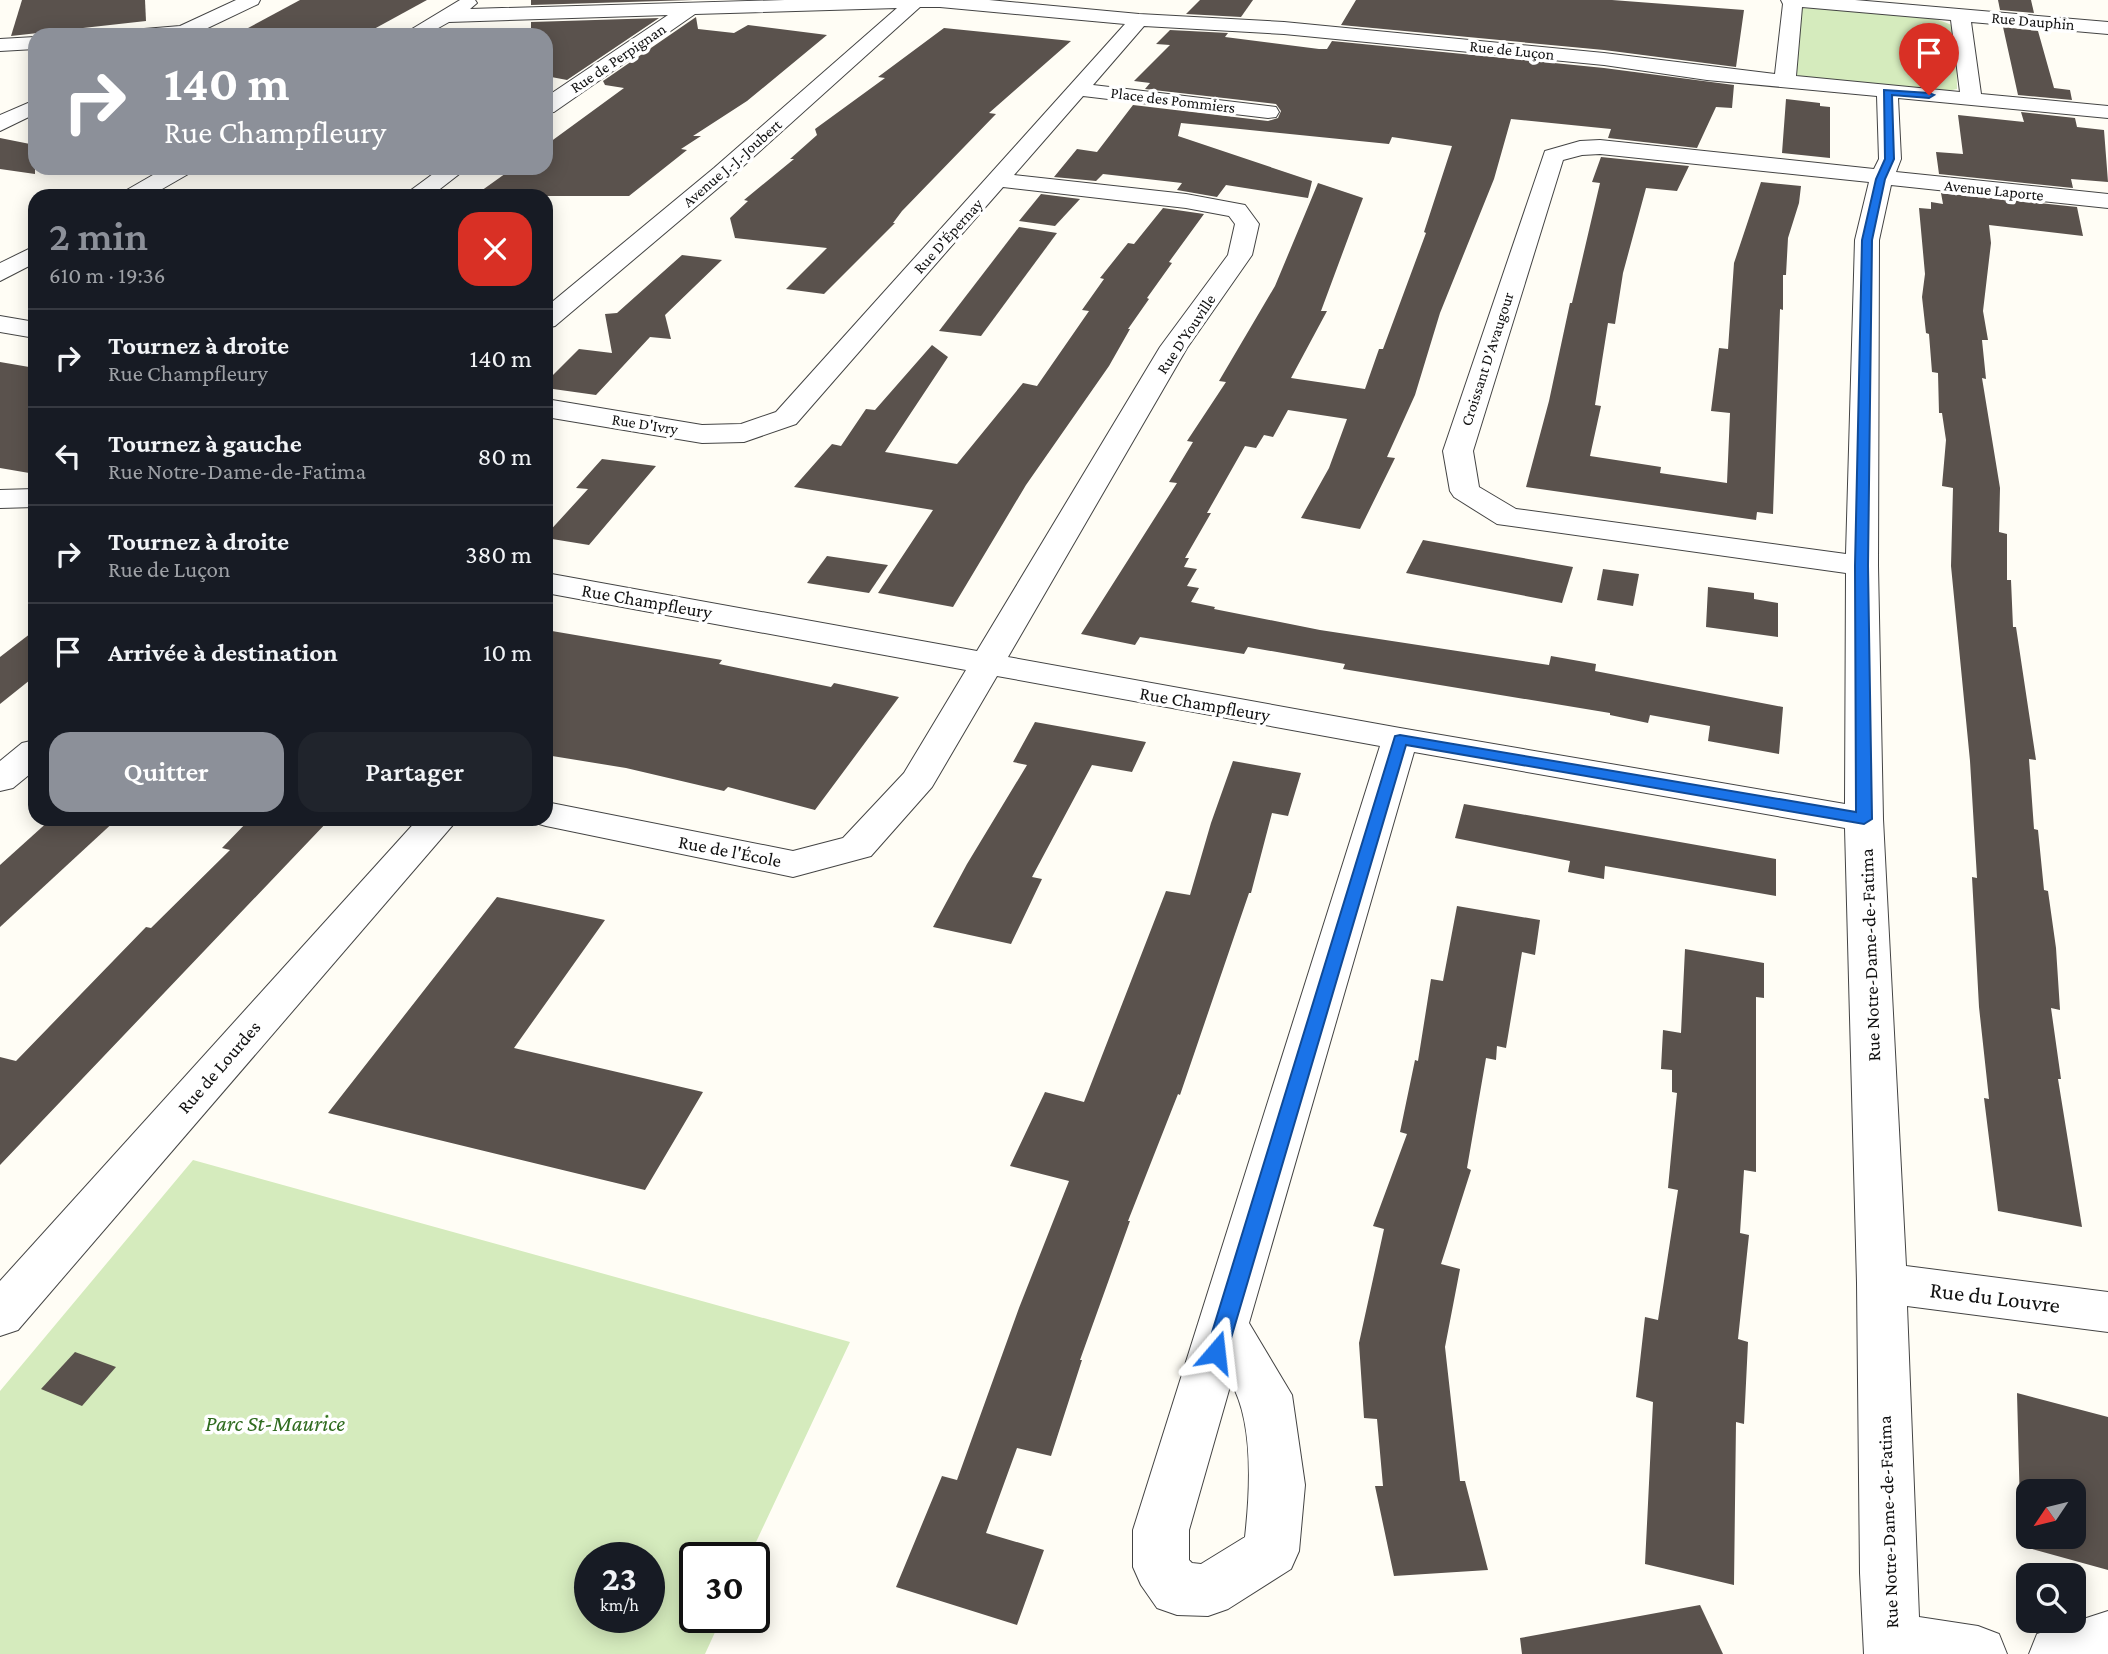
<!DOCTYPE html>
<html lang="fr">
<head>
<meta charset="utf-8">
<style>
  body { margin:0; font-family:"Crimson Pro",serif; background:#20242c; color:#f1f3f6; height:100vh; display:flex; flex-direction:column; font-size:26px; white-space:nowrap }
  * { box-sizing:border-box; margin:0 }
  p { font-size:23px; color:#9ea1a6 }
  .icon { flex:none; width:38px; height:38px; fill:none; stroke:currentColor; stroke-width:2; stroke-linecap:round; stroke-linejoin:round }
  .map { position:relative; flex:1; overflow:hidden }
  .details { position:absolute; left:28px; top:189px; width:525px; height:637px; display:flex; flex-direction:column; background:#171b24; border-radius:21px; box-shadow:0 4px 18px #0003 }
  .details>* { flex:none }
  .banner { position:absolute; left:28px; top:28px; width:525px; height:147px; border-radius:21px; box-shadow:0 4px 18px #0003; background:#8c9099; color:#fff; overflow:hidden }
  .needle { width:46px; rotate:235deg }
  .buttons { position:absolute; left:2016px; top:1479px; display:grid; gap:14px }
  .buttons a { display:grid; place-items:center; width:70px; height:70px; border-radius:14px; background:#171b24; box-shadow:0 4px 18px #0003; font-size:35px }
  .speed { position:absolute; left:574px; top:1542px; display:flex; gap:14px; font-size:35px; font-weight:700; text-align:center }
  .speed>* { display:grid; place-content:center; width:91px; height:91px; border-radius:50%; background:#171b24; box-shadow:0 4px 18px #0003; line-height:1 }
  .speed small { font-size:18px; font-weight:400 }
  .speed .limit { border:4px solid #111; border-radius:10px; background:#fff; color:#111 }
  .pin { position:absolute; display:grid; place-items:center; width:60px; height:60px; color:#fff; margin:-72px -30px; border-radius:50% 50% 50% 0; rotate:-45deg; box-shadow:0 0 7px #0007 }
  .pin .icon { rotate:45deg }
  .me { position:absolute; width:77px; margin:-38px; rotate:17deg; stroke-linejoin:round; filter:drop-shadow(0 0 5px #0008) }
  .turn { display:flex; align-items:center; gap:24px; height:147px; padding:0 21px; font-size:32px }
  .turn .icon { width:91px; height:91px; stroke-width:2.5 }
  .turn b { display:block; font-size:49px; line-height:60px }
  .round { display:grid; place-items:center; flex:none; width:74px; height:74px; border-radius:21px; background:#20242c }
  .headline { display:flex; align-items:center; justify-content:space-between; height:119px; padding:0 21px }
  h1 { font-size:42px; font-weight:600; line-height:52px; color:#8c9099 }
  .primary-button { display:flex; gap:14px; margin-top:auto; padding:14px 21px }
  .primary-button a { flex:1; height:80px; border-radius:21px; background:#8c9099; color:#fff; font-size:28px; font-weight:600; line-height:80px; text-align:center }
  .primary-button a+a { background:#20242c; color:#f1f3f6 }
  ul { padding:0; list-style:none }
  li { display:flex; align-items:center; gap:21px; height:98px; padding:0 21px; border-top:2px solid #363941 }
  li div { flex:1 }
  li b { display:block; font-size:26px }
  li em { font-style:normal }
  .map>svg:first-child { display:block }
</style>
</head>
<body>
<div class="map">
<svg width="2108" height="1654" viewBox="0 0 2108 1654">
  <rect width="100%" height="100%" fill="#fffdf5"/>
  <g fill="#d5ebbd" fill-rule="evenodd">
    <path d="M1800 8C1848 9 1912 5 1956 27L1957 89 1928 95 1817 82 1793 74Z"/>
    <path d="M193 1160 850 1342 749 1557 695 1558V1617H722L705 1654H0V1391ZM590 1558H649V1617H590Z"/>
  </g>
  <g fill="#5a524d" fill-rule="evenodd">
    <path d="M22 0H145L146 21 11 36Z"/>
    <path d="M300 0H427L363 35H235Z"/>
    <path d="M531 0H693L531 5Z"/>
    <path d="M1200 0H1253L1241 17 1186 14Z"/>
    <path d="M1356 0H1612L1744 10 1736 67 1604 50 1341 25Z"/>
    <path d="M1998 0H2031L2034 13 2000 10Z"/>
    <path d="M696 17 698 29 734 33 748 25 827 35 747 101 693 136H701L681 149 687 150 629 196H474L513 168H546V145L624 88 605 85 603 81Z"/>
    <path d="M659 18 567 80 546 76V35H531V22Z"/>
    <path d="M2003 27 2038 31 2054 88 2070 90 2072 100 2018 95Z"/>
    <path d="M944 28 1071 41 989 113 996 114 902 211 893 223H895L824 294 786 289 827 248 735 238 730 218 748 201 744 200 794 159H790L817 135 815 129 885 78 878 77Z"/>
    <path d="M1170 30 1228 33 1225 37 1319 49H1327L1332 41 1604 68 1734 85 1732 108 1716 107 1697 148 1608 138 1611 129 1511 119 1494 179 1440 313 1415 395 1387 457 1395 458 1360 529 1301 518 1329 468 1347 419 1288 410 1273 437 1264 435 1256 448 1245 446 1207 513H1211L1185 558H1189L1184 567 1197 569 1187 586 1199 588 1191 602 1215 607 1214 609 1320 630 1549 665 1551 656 1596 664 1595 671 1783 707 1779 754 1708 741 1710 726 1650 715 1648 723 1610 715V713L1343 669 1345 664 1248 647 1244 654 1140 637 1135 645 1081 634 1177 483 1169 482 1193 442 1187 441 1226 382 1219 381 1275 286 1318 183 1363 198 1321 311H1327L1291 378 1365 389 1379 349H1383L1426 233 1424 232 1452 146 1392 137 1389 144 1181 123 1178 136 1312 181 1308 198 1226 185 1217 197 1177 190 1182 183 1103 174 1096 181 1054 177 1077 149 1097 152 1133 105 1268 121 1278 118 1281 111 1276 104 1145 89 1150 83 1134 81 1170 45 1156 44Z"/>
    <path d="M1786 99 1820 103V106L1830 107V158L1782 153Z"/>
    <path d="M2021 112 2075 118 2077 127 2104 130 2108 182 2071 179 2073 188 1939 174 1936 152 1963 154 1958 115 2024 122Z"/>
    <path d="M0 138 35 145V174L0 169Z"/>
    <path d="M1601 157 1689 166 1677 191 1646 188 1623 273 1615 324 1608 323 1595 405 1601 406 1590 456 1661 467 1660 473 1727 483 1730 413 1711 411 1719 348 1728 349 1734 263 1761 182 1801 186 1799 203 1788 238 1786 275H1783V310L1780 309 1773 514 1757 512 1756 520 1526 487 1549 401 1570 303H1572L1600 183 1592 182Z"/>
    <path d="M1941 193 2077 207 2083 236 1989 225 1991 243 1983 311 1988 340H1982L1986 379 1982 378 2000 488 1999 532 2007 534V580H2011L2013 627H2016L2036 760 2029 759 2034 829 2038 830 2044 890 2048 891 2056 948 2060 1010 2051 1008 2061 1079H2058L2082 1227 1998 1211 1984 1098 1989 1099 1979 1007 1972 877 1977 878 1970 761 1951 566 1953 488 1942 486 1946 440 1942 413H1939L1938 373 1932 372 1929 334 1926 333 1922 297 1925 274 1919 208 1931 209V202L1943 204Z"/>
    <path d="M1041 194 1080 199 1055 226 1019 221Z"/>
    <path d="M1163 208 1204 214 1169 262 1172 263 1147 298 1149 299 1128 329H1130L1109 366 1026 485 953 607 878 593 933 510 794 487 832 444 841 446 866 409 875 410 932 345 948 357 885 452 957 464 1023 383 1037 386 1089 311 1082 310 1104 279 1100 278 1128 243 1134 244Z"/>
    <path d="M1019 227 1057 233 981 336 939 331Z"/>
    <path d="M682 255 722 260 665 315 671 339 650 337 596 395 546 388V382L579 349 612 353 605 314 617 313Z"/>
    <path d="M0 362 35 368V474L0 468Z"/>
    <path d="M602 459 656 466 589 545 546 538V535L588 489 576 488Z"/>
    <path d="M1423 540 1573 567 1562 603 1406 573Z"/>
    <path d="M827 556 888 565 869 593 807 583Z"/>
    <path d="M1603 569 1639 574 1633 606 1597 600Z"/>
    <path d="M1708 587 1754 593V599L1778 603V637L1706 627Z"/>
    <path d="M35 630V676L0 704V657Z"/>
    <path d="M546 630 722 660 719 664 831 687 834 683 899 697 815 810 728 787 724 791 626 768 546 755Z"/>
    <path d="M1035 722 1146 742 1132 772 1092 765 1032 877 1042 879 1011 944 933 927 967 864 1027 765 1013 762Z"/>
    <path d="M1233 761 1301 773 1288 816 1272 813 1251 893H1249L1180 1095 1178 1094 1128 1221H1130L1080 1360H1082L1051 1456 1017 1448 986 1533 1044 1550 1017 1625 896 1587 942 1476 957 1480 1019 1308 1069 1181 1010 1166 1045 1092 1084 1102 1166 891 1190 895 1211 823Z"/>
    <path d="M1464 804 1776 859V896L1605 866 1604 879 1568 872 1570 861 1455 838Z"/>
    <path d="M51 819H117L0 927V865Z"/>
    <path d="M250 819H330L0 1165V1057L16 1061 146 927 151 928 230 850 222 848Z"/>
    <path d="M497 897 605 920 514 1048 703 1092 645 1190 328 1113Z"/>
    <path d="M1457 906 1540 920 1535 955 1522 952 1506 1048 1497 1046 1496 1060 1486 1058 1467 1168 1471 1170 1441 1264 1460 1269 1445 1347 1460 1481H1465L1488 1570 1394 1576 1375 1486H1383L1377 1419 1364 1418 1359 1343 1384 1229 1373 1226 1407 1134 1400 1132 1415 1060 1418 1061 1431 979 1443 981Z"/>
    <path d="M1685 949 1764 963V998L1756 997V1172L1744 1170 1740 1233 1749 1235 1738 1339 1748 1342 1744 1424 1736 1422 1734 1585 1645 1564 1653 1402 1636 1397 1645 1317 1658 1320 1678 1190 1668 1188 1677 1093 1672 1092V1070L1661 1069 1663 1030 1681 1033Z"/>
    <path d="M75 1352 116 1367 82 1406 41 1389Z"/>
    <path d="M2017 1393 2108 1417V1570L2021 1546ZM2028 1491H2074V1536H2028Z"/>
    <path d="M1700 1605 1723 1654H1522L1520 1638Z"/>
  </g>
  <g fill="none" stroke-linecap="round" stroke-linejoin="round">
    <defs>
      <g id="minor">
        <path d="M236 0H260L258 4 193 35H134L144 29 180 26Z"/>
        <path d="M460 0H475L477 3 470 9 785 0H989L1139 14 1284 22 1604 53 1775 74 1783 4 1781 0H1855L2108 22V34L1971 22 1981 94 2108 106V118L1898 98 1901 159 1896 172 2108 194V208L1891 185 1879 240 1878 566 1883 819 1906 1266 2108 1292V1332L1907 1306 1919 1617 1978 1626 1999 1634 2007 1654H1864L1860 1573 1857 1283 1845 828 1414 752 1249 1323 1292 1395 1305 1485 1299 1551 1291 1569 1228 1609 1208 1616 1177 1615 1157 1608 1141 1585 1133 1567V1530L1380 746 997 676 932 787 871 856 793 877 546 826 532 822 530 819H546V802L793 851 843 838 904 773 966 670 546 593V573L977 651 1160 347 1228 255 1235 224 1229 216 1186 208 1003 187 796 424 744 442 702 443 546 417V399L702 425 741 424 776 412 1125 24 940 7H920L730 178 555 326 546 328V307L714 168 897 8 695 14 554 112 546 113V97L668 15 449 22 426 35H402ZM1802 7 1951 20 1960 92 1796 76ZM1144 26 1284 34 1604 65 1707 80 1877 96 1879 159 1874 169 1600 140 1580 141 1545 151 1443 451 1450 491 1454 497 1497 524 1846 573 1845 804 1400 728 1008 657 1187 348 1252 255 1259 224 1245 205 1186 194 1014 175 1083 96 1268 118 1276 117 1279 112 1276 107 1268 106 1093 85ZM1600 154 1869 182 1855 240 1846 554 1516 509 1479 487 1473 451 1563 160 1582 155ZM1231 1383C1254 1422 1250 1493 1245 1537L1201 1564 1192 1563 1189 1560V1530Z"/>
        <path d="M35 37V49L0 51V39Z"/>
        <path d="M35 100V114L0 131V115Z"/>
        <path d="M165 168H193L190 173 150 196H121L125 191Z"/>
        <path d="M441 168H467L431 196H403Z"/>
        <path d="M35 246V263L0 281V263Z"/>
        <path d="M0 316 35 322V338L0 332Z"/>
        <path d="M35 489V507L0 508V490Z"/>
        <path d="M35 740V770L13 788 0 791V761L22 743Z"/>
        <path d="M418 819H458L18 1330 0 1336V1281Z"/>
        <path d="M2108 1611V1654H2029L2037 1634Z"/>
      </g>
    </defs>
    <use href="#minor" stroke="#444" stroke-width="2"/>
    <use href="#minor" fill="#fff" fill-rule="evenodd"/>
  </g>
  <path fill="#1a73e8" stroke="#114b97" stroke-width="2" d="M1884 90 1929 93 1934 95 1929 98 1892 95 1894 159 1885 179 1872 240 1868 566 1872 819 1864 824 1406 745 1227 1352 1224 1358 1216 1361 1209 1358 1206 1352 1395 736 1400 735 1856 812 1855 566 1862 240 1876 179 1885 159Z"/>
  <g text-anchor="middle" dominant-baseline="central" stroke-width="7" stroke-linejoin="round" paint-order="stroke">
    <g font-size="16" fill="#111" stroke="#fff">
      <text transform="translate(2033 21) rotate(5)">Rue Dauphin</text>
      <text transform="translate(1512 50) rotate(6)">Rue de Luçon</text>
      <text transform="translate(618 58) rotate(-34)">Rue de Perpignan</text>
      <text transform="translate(1173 100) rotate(7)">Place des Pommiers</text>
      <text transform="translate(732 163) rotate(-41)">Avenue J.-J.-Joubert</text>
      <text transform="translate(1994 190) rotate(6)">Avenue Laporte</text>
      <text transform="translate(948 236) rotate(-48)">Rue D'Épernay</text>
      <text transform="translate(1186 334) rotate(-56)">Rue D'Youville</text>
      <text transform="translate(1487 359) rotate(-72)">Croissant D'Avaugour</text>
      <text transform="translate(645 424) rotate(9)">Rue D'Ivry</text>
    </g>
    <g font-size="19" fill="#111" stroke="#fff">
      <text transform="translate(647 601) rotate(10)">Rue Champfleury</text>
      <text transform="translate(1205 704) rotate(10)">Rue Champfleury</text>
      <text transform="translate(730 851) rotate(11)">Rue de l'École</text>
      <text transform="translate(1870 955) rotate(-92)">Rue Notre-Dame-de-Fatima</text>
      <text transform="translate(219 1067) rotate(-49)">Rue de Lourdes</text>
      <text transform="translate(1888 1522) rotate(-92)">Rue Notre-Dame-de-Fatima</text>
    </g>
    <g font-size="23" fill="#111" stroke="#fff">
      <text transform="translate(1995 1297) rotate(7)">Rue du Louvre</text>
    </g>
    <g font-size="23" font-style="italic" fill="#2f6b1f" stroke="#fff">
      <text x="275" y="1423">Parc St-Maurice</text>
    </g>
  </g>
</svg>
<div class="buttons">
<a><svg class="needle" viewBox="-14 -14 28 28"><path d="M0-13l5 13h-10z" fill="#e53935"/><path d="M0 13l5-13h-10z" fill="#9ea1a6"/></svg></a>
<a><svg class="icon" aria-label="search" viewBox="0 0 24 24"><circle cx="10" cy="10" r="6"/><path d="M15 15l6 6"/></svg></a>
</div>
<div class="speed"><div>23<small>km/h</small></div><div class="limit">30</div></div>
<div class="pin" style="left:1929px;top:95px;background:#d93025"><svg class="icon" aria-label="arrive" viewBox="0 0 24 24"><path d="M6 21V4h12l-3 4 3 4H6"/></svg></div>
<svg class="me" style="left:1216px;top:1352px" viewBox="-20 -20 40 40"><path d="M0-17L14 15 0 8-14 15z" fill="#1a73e8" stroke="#fff" stroke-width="4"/></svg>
<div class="banner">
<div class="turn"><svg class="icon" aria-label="right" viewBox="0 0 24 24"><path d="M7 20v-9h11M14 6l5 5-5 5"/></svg><div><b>140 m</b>Rue Champfleury</div></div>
</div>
<section class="details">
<div class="headline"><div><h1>2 min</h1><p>610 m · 19:36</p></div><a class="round" style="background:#d93025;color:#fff"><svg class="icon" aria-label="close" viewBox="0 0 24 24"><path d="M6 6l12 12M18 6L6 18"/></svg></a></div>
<ul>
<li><svg class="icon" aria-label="right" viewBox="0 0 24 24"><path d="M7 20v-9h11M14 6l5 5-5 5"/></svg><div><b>Tournez à droite</b><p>Rue Champfleury</p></div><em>140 m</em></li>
<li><svg class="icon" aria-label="left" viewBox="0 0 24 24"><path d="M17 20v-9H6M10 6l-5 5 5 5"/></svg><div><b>Tournez à gauche</b><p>Rue Notre-Dame-de-Fatima</p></div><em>80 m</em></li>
<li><svg class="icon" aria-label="right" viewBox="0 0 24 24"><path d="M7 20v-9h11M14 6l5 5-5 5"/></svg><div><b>Tournez à droite</b><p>Rue de Luçon</p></div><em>380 m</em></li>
<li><svg class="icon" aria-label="arrive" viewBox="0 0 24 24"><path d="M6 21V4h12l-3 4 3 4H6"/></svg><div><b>Arrivée à destination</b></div><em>10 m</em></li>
</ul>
<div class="primary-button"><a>Quitter</a><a>Partager</a></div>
</section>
</div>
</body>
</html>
